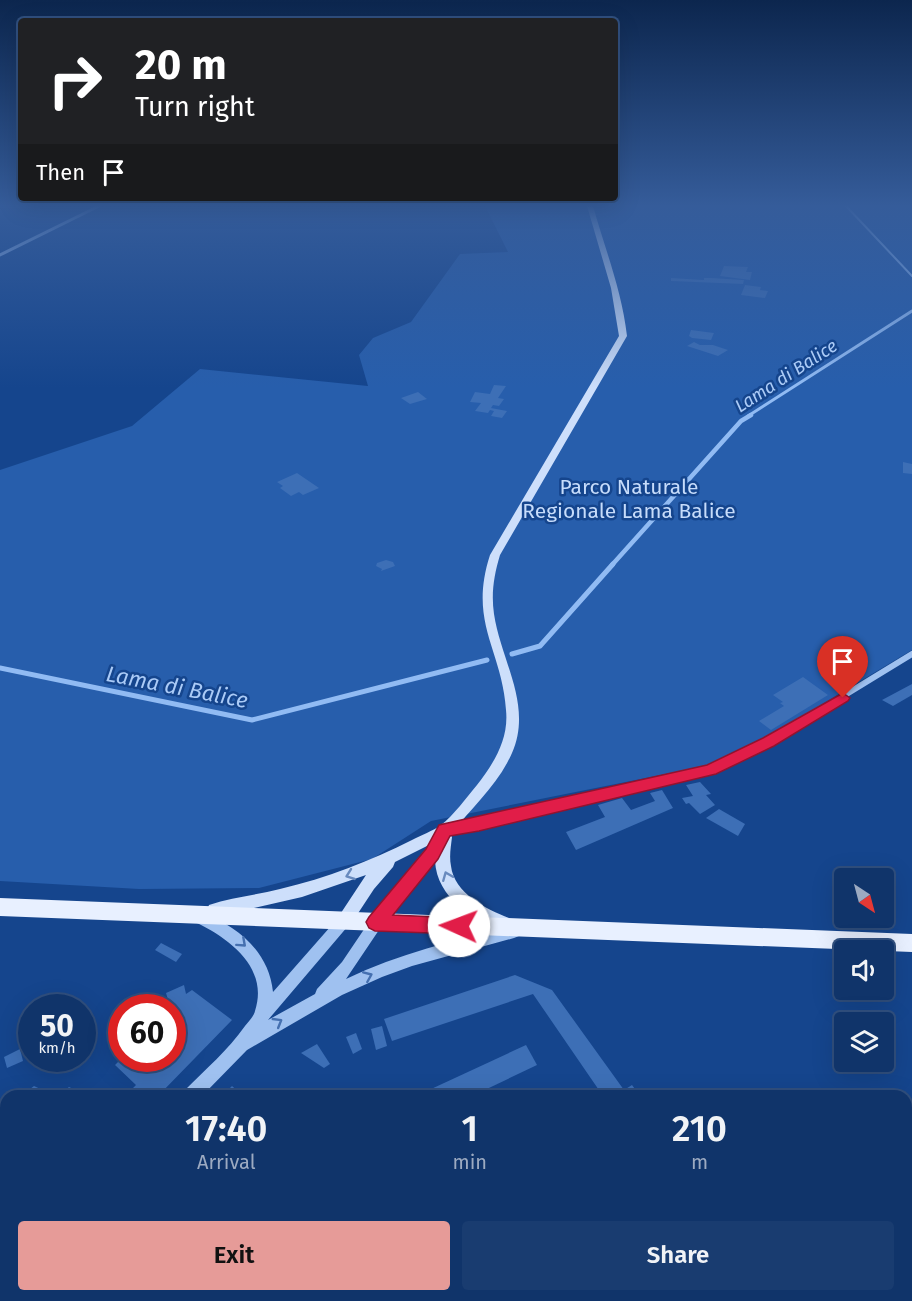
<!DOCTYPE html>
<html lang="en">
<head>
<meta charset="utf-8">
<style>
  body { margin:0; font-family:"Fira Sans",sans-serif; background:#193c70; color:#f1f3f6; height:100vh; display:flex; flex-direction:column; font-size:22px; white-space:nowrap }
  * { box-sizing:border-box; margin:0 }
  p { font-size:20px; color:#9caac1 }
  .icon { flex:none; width:33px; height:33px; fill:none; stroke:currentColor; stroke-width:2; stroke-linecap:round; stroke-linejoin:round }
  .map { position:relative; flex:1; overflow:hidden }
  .drawer { position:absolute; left:0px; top:1090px; width:912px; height:212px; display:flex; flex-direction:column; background:#10346a; border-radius:18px 18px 0 0; box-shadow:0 6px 24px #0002,0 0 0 2px #304f7e }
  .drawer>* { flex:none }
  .banner { position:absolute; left:18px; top:18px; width:600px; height:183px; border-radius:6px; box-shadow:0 6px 24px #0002,0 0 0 2px #304f7e; background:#202124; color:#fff; overflow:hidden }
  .needle { width:39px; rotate:144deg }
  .controls { position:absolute; left:834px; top:868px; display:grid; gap:12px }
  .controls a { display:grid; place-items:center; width:60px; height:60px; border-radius:6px; background:#10346a; box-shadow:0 6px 24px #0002,0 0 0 2px #304f7e; font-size:30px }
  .speed { position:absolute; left:18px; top:994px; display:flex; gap:12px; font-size:30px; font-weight:700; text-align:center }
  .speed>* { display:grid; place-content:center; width:78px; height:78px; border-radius:50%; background:#10346a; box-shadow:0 6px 24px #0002,0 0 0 2px #304f7e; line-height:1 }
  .speed small { font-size:15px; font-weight:400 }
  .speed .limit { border:9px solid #d22; background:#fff; color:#111 }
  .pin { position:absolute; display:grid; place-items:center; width:51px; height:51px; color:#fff; margin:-62px -26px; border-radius:50% 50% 50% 0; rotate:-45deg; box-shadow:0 0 6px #0007 }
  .pin .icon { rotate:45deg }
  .me { position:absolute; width:66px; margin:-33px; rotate:272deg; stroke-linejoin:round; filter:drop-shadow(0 0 4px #0008) }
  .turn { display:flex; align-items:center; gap:21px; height:126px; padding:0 18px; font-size:27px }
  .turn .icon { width:78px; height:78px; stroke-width:2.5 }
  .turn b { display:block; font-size:42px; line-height:51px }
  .then { display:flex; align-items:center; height:57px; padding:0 18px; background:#0003; gap:12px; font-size:22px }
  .eta { display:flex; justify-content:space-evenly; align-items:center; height:102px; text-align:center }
  .eta b { font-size:36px; font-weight:600; line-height:42px }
  .primary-button { display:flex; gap:12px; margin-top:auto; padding:12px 18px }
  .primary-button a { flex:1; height:69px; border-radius:6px; background:#e69b98; color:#111; font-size:24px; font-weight:600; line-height:69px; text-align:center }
  .primary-button a+a { background:#193c70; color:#f1f3f6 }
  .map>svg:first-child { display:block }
</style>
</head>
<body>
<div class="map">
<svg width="912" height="1301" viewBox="0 0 912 1301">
  <rect width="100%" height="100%" fill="#15458d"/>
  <path fill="#275eac" d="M485 206H912V650L726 762 431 821 372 859 259 888 139 889 0 881V470L132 426 200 369 368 386 359 355 373 338 411 322 460 254 508 252Z"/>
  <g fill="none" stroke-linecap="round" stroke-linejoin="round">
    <path stroke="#91bbf3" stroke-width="2" d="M846 206 912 276"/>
    <path stroke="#91bbf3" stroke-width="3" d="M748 416 912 311"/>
    <path stroke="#91bbf3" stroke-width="4.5" d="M612 565 741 421 751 415"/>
    <g stroke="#91bbf3" stroke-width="5">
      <path d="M512 654 540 646 613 564"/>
      <path d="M0 668 252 720 487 660"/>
    </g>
  </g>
  <g fill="#3d6fb6">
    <path d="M724 266 748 267 746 272H752L750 280 720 276Z"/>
    <path d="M671 278 704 280V278H711L744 280 743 284 671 281Z"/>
    <path d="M745 285 761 287 760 290 768 291 765 298 741 295Z"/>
    <path d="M691 330 714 333 711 340 692 338 689 336Z"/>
    <path d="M694 342 700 345H713L728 350 718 356 687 346Z"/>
    <path d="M494 385 506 386 498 398 504 399 499 406 493 405 491 408 507 411 502 418 491 416 494 411 490 410 488 413 475 411 481 403 470 402 475 392 490 394Z"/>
    <path d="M418 392 427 399 410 404 401 398Z"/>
    <path d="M903 462 912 464V474L903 473Z"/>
    <path d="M297 473 319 488 303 495 299 492 291 496 280 488 283 486 277 482Z"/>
    <path d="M386 560 393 562 395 566 381 571 382 569 376 566 377 563Z"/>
    <path d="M803 677 828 695 771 730 759 721 784 706 780 703 783 702 773 695Z"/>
    <path d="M912 684V695L893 706 882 700Z"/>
    <path d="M700 782 711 794 706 795 715 805 700 814 689 803 686 804 682 798 693 796 686 785Z"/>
    <path d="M662 790 673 808 576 850 566 832 605 817 598 805 622 798 631 810 655 801 650 793Z"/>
    <path d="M719 809 745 824 738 836 706 818Z"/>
    <path d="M161 943 182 954 176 962 155 950Z"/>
    <path d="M515 975 552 990 624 1090 632 1085 640 1096H603L533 994 392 1041 384 1019Z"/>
    <path d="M184 985 186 994 192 990 232 1020 158 1096H142L133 1088 136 1085 115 1065 121 1059H172V1008H164L165 1003H169L166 993Z"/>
    <path d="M382 1026 387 1046 376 1050 371 1029Z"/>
    <path d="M356 1033 362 1049 353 1054 346 1037Z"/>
    <path d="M317 1044 330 1064 324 1068 301 1053Z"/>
    <path d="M526 1045 537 1065 472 1096H416Z"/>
    <path d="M20 1049 23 1061 7 1068 4 1057Z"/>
    <path d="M34 1086 55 1096H21Z"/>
    <path d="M232 1086 243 1096H222Z"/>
    <path d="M69 1087 88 1096H58Z"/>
    <path d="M6 1110V1164L0 1169V1116Z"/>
    <path d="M0 1193 6 1199V1251L0 1257Z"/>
    <path d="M63 1296H183L188 1301H65Z"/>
    <path d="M262 1296H302L299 1301H258Z"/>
    <path d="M319 1296H405L397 1301H316Z"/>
  </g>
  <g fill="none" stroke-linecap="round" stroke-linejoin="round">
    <path stroke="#9fc1f0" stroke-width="3" d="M0 255 99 206"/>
    <path stroke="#9fc1f0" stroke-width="6" d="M741 755 768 742 912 654"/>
    <path stroke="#9fc1f0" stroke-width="8" d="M450 830 711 770 744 754"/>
    <g fill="#9fc1f0" fill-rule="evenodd">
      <path d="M202 913C238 926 269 952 273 992L338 918 343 916 348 918 350 922 348 926 268 1020 315 994 317 989 342 962 371 919 376 917 381 919 383 923 381 927 346 979C400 953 457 940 514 926L519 928 521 932 519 936 514 938 412 966 382 977 342 995 247 1050 202 1096H183L185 1090C206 1069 228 1050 245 1026 249 1021 254 1016 255 1011 269 968 230 939 197 923L195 919 197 915Z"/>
      <path d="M6 1276V1296H8L0 1301V1278Z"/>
    </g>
    <path fill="#cddffb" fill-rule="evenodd" d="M587 206H593C605 249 622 291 627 336L500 555C494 575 491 593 494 614 501 661 533 705 512 753 498 785 472 807 451 834L452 837C451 846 449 856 451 866 454 893 486 909 509 918L511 923 509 928 503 930C472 919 437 898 435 861L382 928 376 930 370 928 368 923 382 902 429 845 395 862 393 867 374 889 349 927 343 929 337 927 335 922 366 875 302 897 215 917 209 915 207 910 209 905C232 897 257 895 280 889 327 878 370 861 412 840 421 835 433 831 441 825 453 816 467 797 477 785 494 763 509 739 506 710 502 649 468 623 490 555L619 336 611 288Z"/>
    <path fill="#e8f0ff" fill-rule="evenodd" d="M0 898 912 934V952L0 916Z"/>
  </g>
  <defs><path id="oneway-chevron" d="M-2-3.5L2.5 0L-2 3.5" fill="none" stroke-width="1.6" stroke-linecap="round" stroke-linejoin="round" transform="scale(1.5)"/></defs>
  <g stroke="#688abe">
    <use href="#oneway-chevron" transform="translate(350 875) rotate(160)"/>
    <use href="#oneway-chevron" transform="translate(447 876) rotate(-112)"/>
  </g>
  <g stroke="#4570b0">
    <use href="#oneway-chevron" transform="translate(242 943) rotate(42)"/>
    <use href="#oneway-chevron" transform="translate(368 976) rotate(-23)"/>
    <use href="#oneway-chevron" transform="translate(278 1022) rotate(-31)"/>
  </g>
  <linearGradient id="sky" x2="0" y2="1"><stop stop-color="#0c264e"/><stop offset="0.53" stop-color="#355c9a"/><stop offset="1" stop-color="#355c9a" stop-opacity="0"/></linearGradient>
  <rect width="912" height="388" fill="url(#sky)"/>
  <path fill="#e11d48" stroke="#92132f" stroke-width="1.5" d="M843 693 850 698 848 701 774 746 716 774 479 831 450 836 438 859 393 915 459 918 466 920 468 926 466 932 459 934 375 931 369 928 366 922 369 917 426 849 439 825 707 765 763 738Z"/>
  <g text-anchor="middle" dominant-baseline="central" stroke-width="5" stroke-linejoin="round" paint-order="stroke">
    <g font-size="18" font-style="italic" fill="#abcbf7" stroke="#15458d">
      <text transform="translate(786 376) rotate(-33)">Lama di Balice</text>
    </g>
    <g font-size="21" fill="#c6dcfb" stroke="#15458d">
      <text x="629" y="487">Parco Naturale<tspan x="629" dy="24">Regionale Lama Balice</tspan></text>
    </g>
    <g font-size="22" font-style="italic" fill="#abcbf7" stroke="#15458d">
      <text transform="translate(177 687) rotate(11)">Lama di Balice</text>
    </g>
  </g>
</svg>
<div class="controls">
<a><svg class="needle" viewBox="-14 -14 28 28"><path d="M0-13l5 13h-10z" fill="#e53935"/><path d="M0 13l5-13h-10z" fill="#9caac1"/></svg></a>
<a><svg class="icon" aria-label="sound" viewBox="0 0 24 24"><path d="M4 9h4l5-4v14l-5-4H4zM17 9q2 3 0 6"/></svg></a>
<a><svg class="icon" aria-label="layers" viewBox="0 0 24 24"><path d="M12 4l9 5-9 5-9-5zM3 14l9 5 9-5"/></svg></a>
</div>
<div class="speed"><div>50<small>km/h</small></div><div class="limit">60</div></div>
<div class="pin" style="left:843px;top:698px;background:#d93025"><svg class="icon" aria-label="arrive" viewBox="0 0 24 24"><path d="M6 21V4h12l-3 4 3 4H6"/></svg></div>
<svg class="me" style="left:459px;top:926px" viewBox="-20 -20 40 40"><circle r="19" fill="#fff"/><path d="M0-13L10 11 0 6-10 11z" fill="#e11d48"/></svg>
<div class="banner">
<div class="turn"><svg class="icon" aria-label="right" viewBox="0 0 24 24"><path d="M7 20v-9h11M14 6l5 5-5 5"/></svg><div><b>20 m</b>Turn right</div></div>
<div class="then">Then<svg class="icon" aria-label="arrive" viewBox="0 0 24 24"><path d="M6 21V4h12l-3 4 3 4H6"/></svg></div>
</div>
<section class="drawer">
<div class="eta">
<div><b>17:40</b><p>Arrival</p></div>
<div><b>1</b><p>min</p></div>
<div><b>210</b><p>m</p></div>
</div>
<div class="primary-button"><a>Exit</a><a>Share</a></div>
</section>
</div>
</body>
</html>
